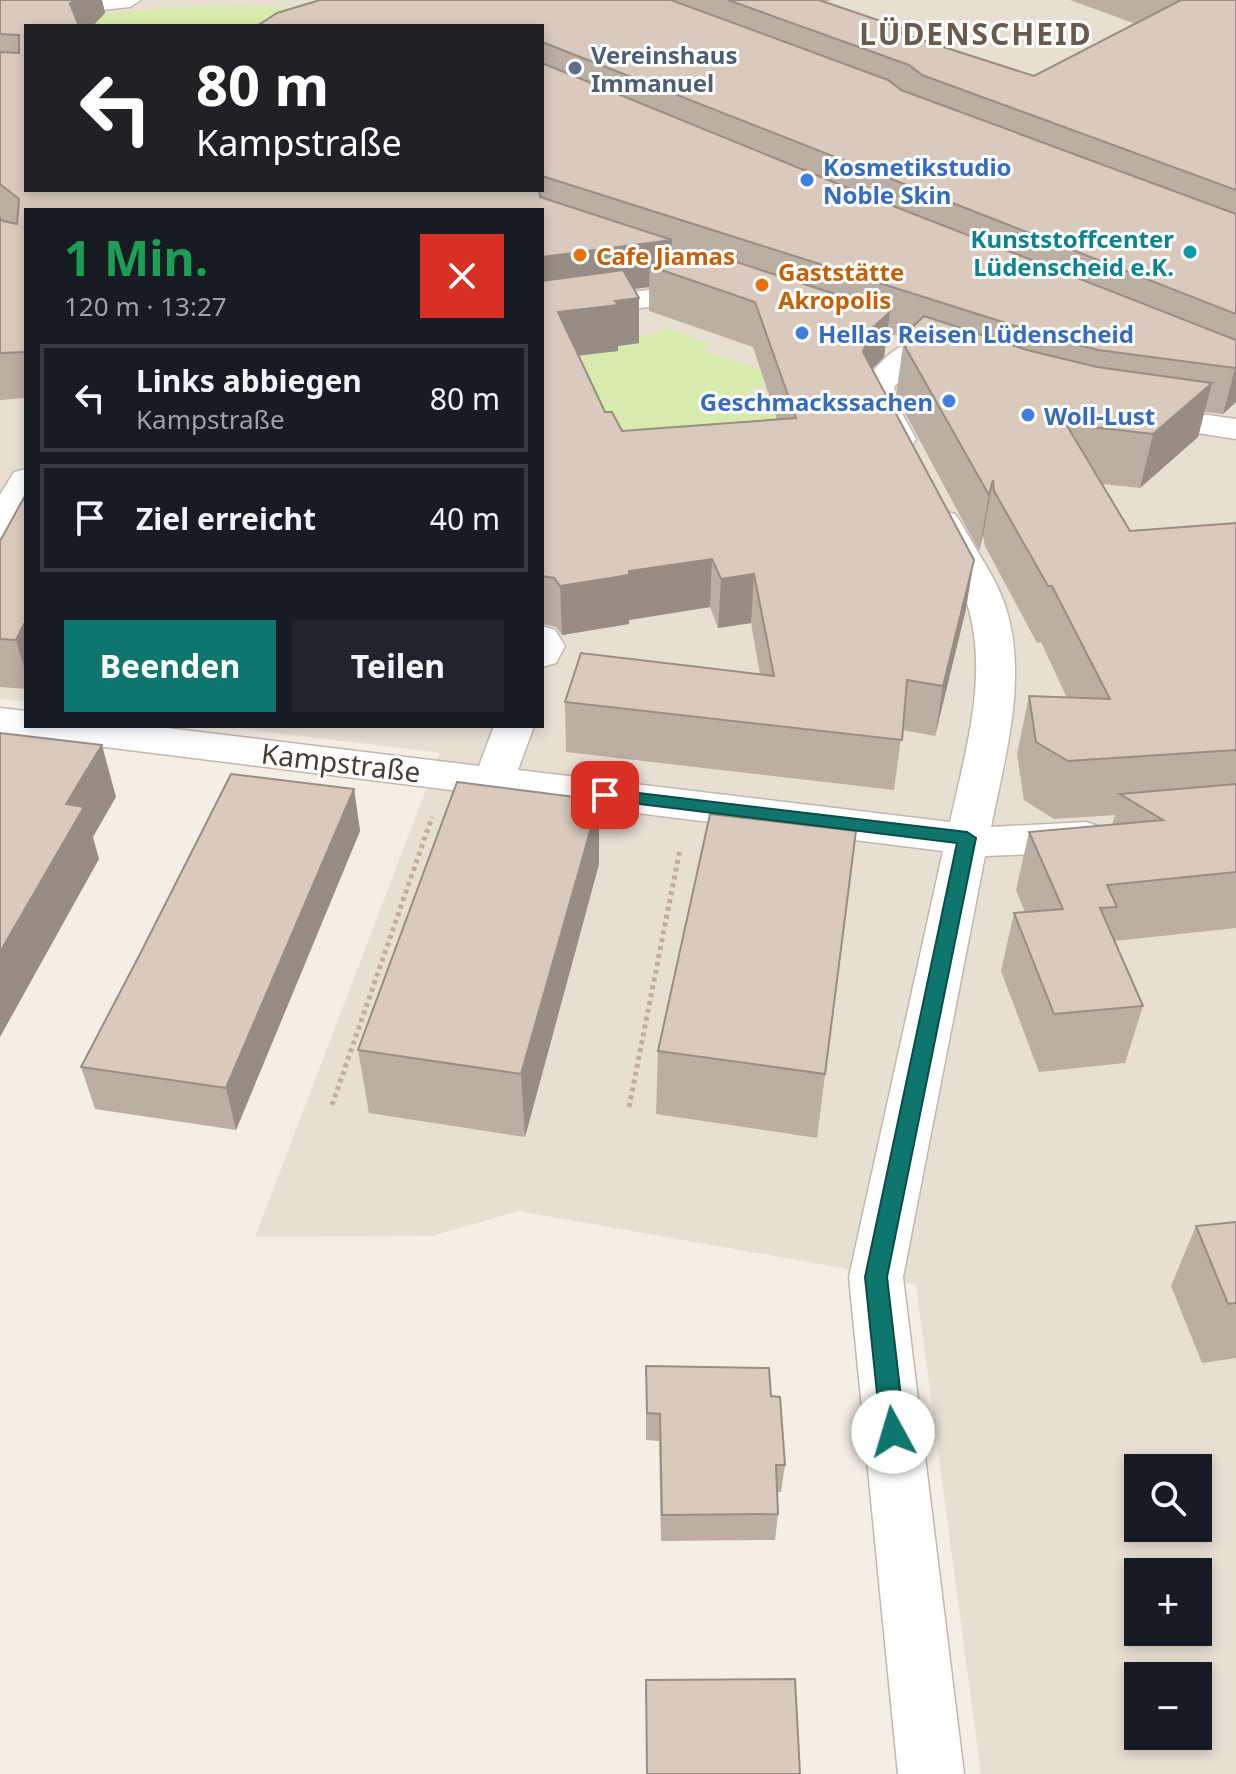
<!DOCTYPE html>
<html lang="de">
<head>
<meta charset="utf-8">
<style>
  body { margin:0; font-family:"Noto Sans",sans-serif; background:#20242c; color:#f1f3f6; height:100vh; display:flex; flex-direction:column; font-size:30px; white-space:nowrap }
  * { box-sizing:border-box; margin:0 }
  p { font-size:26px; color:#9ea1a6 }
  .icon { flex:none; width:44px; height:44px; fill:none; stroke:currentColor; stroke-width:2; stroke-linecap:round; stroke-linejoin:round }
  .map { position:relative; flex:1; overflow:hidden }
  .drawer { position:absolute; left:24px; top:208px; width:520px; height:520px; display:flex; flex-direction:column; background:#171b24; border-radius:0px; box-shadow:0 4px 12px #0003 }
  .drawer>* { flex:none }
  .hud { position:absolute; left:24px; top:24px; width:520px; height:168px; border-radius:0px; box-shadow:0 4px 12px #0003; background:#202124; color:#fff; overflow:hidden }
  .buttons { position:absolute; left:1124px; top:1454px; display:grid; gap:16px }
  .buttons a { display:grid; place-items:center; width:88px; height:88px; border-radius:0px; background:#171b24; box-shadow:0 4px 12px #0003; font-size:40px }
  .pin { position:absolute; display:grid; place-items:center; width:68px; height:68px; color:#fff; margin:-34px; border-radius:16px; box-shadow:0 4px 12px #0006 }
  .me { position:absolute; width:88px; margin:-44px; rotate:354deg; stroke-linejoin:round; filter:drop-shadow(0 0 6px #0008) }
  .turn { display:flex; align-items:center; gap:28px; height:168px; padding:0 40px; font-size:36px }
  .turn .icon { width:104px; height:104px; stroke-width:2.5 }
  .turn b { display:block; font-size:56px; line-height:68px }
  .round { display:grid; place-items:center; flex:none; width:84px; height:84px; border-radius:0px; background:#20242c }
  .headline { display:flex; align-items:center; justify-content:space-between; height:136px; padding:0 40px }
  h1 { font-size:48px; font-weight:700; line-height:60px; color:#1e9e55 }
  .primary-button { display:flex; gap:16px; margin-top:auto; padding:16px 40px }
  .primary-button a { flex:1; height:92px; border-radius:0px; background:#0f766e; color:#fff; font-size:32px; font-weight:700; line-height:92px; text-align:center }
  .primary-button a+a { background:#20242c; color:#f1f3f6 }
  ul { padding:0; list-style:none }
  li { display:flex; align-items:center; gap:24px; height:108px; margin:0 16px 12px; padding:0 24px; border:4px solid #363941; border-radius:0px }
  li div { flex:1 }
  li b { display:block; font-size:30px }
  li em { font-style:normal }
  .map>svg:first-child { display:block }
</style>
</head>
<body>
<div class="map">
<svg width="1236" height="1774" viewBox="0 0 1236 1774">
  <rect width="100%" height="100%" fill="#f4eee5"/>
  <path fill="#e8dfd3" fill-rule="evenodd" d="M0 0H1236V1774H981L916 1285 837 1267 518 1211 433 1236 255 1237 440 753 221 726H542V210H26V702L0 699ZM26 26H542V190H26ZM1138 1468H1198V1528H1138ZM1138 1572H1198V1632H1138ZM1138 1676H1198V1736H1138Z"/>
  <g fill="#d6ebac">
    <path d="M244 5 323 12 300 26H84L81 17 166 8Z"/>
    <path d="M664 327 710 344 701 350 775 374 759 388 748 389 752 399 771 398 790 424 705 472 542 408V378L551 365 583 361 579 351 640 343 637 336 656 334Z"/>
  </g>
  <g fill="none" stroke-linecap="round" stroke-linejoin="round">
    <defs>
      <g id="minor">
        <path d="M68 0H141L130 7 0 21V7Z"/>
        <path d="M710 281 720 284 725 290 720 296 542 323V305Z"/>
        <path d="M911 343 922 345 926 352 895 386 893 397 916 439 912 446 900 449 888 446 861 397C866 375 889 348 911 343Z"/>
        <path d="M1143 406 1236 419V439L1132 423 1127 416 1132 409Z"/>
        <path d="M26 469V511L12 534 0 538V495L14 472Z"/>
        <path d="M943 511 955 514 960 521C975 549 997 579 1006 608 1028 679 1005 757 991 827L1086 822 1101 827 1107 837 1101 847 1086 852 985 856 903 1277 964 1774H898L849 1277 943 851 0 734V708L26 711V726H151L479 766 494 726H534L518 770 950 822C965 753 988 679 969 610 961 580 940 549 926 521L931 514Z"/>
        <path d="M542 626 555 630 565 646 556 663 542 667Z"/>
      </g>
    </defs>
    <use href="#minor" stroke="#c3b7aa" stroke-width="3"/>
    <g stroke="#c2ae98" stroke-width="5" stroke-dasharray="4 4" stroke-linecap="butt">
      <path d="M332 1105 432 817"/>
      <path d="M629 1107 680 849"/>
    </g>
    <use href="#minor" fill="#fff" fill-rule="evenodd"/>
  </g>
  <g fill="#bbaea3" fill-rule="evenodd">
    <path d="M0 0H102L105 13 26 26V190H542V26L320 0H832L824 2 907 30V35L1034 76 1136 24 1070 0H1236V402L1223 414 1204 412 1198 437 1140 488 1102 484 1130 531 1236 523V928L1114 941 1143 1006 1125 1063 1039 1072 1001 971 1014 913 1025 912 1016 890 1029 832 1112 825 1115 815 1054 819 1024 800 1017 754 1029 696 1067 698 1041 642 1037 643 985 546 983 535 979 551 896 396 904 338 887 332 884 357 872 369 966 609 935 736 902 730 894 790 566 752 565 702 760 674 751 623 718 628 710 607 629 620V624L562 635 556 627 542 624V210H26V398L0 400ZM649 287V311L753 347 777 419 622 431 605 412 578 355 618 351V346L639 343 634 289Z"/>
    <path d="M26 494V689L0 687V541Z"/>
    <path d="M354 789 360 831 236 1130 95 1109 81 1067Z"/>
    <path d="M599 800V864L525 1137 369 1113 358 1050Z"/>
    <path d="M856 831 817 1138 656 1114 658 1051Z"/>
    <path d="M1236 1222V1358L1202 1363 1171 1286 1196 1226Z"/>
    <path d="M646 1366 771 1396 785 1465 781 1492H777L778 1514 775 1540 661 1541 659 1441 646 1440Z"/>
    <path d="M646 1680 800 1774H646Z"/>
  </g>
  <g fill="#988d84">
    <path d="M74 0H102L105 13 93 26H75L70 4Z"/>
    <path d="M672 240 671 274 650 266 649 287 542 302V257Z"/>
    <path d="M639 298V343L618 346V351L559 358 558 312 615 301Z"/>
    <path d="M890 312 884 357 866 375 863 352 871 329Z"/>
    <path d="M1236 367V402L1223 414 1235 368Z"/>
    <path d="M1212 383 1198 437 1140 488 1153 434Z"/>
    <path d="M993 480 983 535 979 551 989 495Z"/>
    <path d="M712 559 710 607 629 620V624L562 635 560 586 629 571Z"/>
    <path d="M974 560 966 609 935 736 943 686Z"/>
    <path d="M754 574 751 623 718 628 721 579Z"/>
    <path d="M26 620V674L16 640Z"/>
    <path d="M102 745 116 797 93 837 99 859 0 1037V952L66 804Z"/>
    <path d="M354 789 360 831 236 1130 226 1088Z"/>
    <path d="M599 800V864L525 1137 521 1074Z"/>
  </g>
  <g fill="#d9cabd" stroke="#988d84" stroke-width="2">
    <path d="M0 0H74L70 4 79 26H26V190H539L540 197 672 240 542 257V210H26V352L0 353V218L3 221 17 224 19 199 0 184V52L19 53V35L0 34Z"/>
    <path d="M320 0H671L888 80 901 90 1236 214V314L542 42V26H257L277 13Z"/>
    <path d="M728 0H819L907 30 900 33 1034 76 1181 0H1236V190L922 75 909 65Z"/>
    <path d="M542 63 865 195 1236 340V367L1235 368 1098 350 1050 337 542 176Z"/>
    <path d="M721 257 890 312 871 329 863 352 974 560 943 686 907 680 902 740 565 702 581 653 774 676 754 574 721 579 712 559 629 571V575L560 586 554 578 542 576V281L623 270 639 298 615 301 618 305 558 312 605 412H612L622 431 796 418 755 302 650 266Z"/>
    <path d="M924 316 1027 350 1097 367 1212 383 1153 434 1066 424 1130 531 1236 523V750L1068 761 1036 742 1029 696 1110 699 1052 586H1048L994 491 993 480 989 495 903 343 904 335Z"/>
    <path d="M26 494V620L16 640 0 639V541Z"/>
    <path d="M0 733 102 745 66 804 84 807 0 952Z"/>
    <path d="M231 774 354 789 226 1088 81 1067 140 954Z"/>
    <path d="M457 782 599 800 521 1074 358 1050Z"/>
    <path d="M1236 784V872L1107 885 1117 907 1100 908 1143 1006 1054 1014 1014 913 1063 909 1029 832 1163 820 1120 794Z"/>
    <path d="M710 814 856 831 825 1074 658 1051Z"/>
    <path d="M1236 1222V1303L1228 1304 1196 1226Z"/>
    <path d="M646 1366 769 1368 771 1396 780 1397 785 1465H776L778 1514 662 1515 660 1414 647 1413Z"/>
    <path d="M795 1679 800 1774H647L646 1680Z"/>
  </g>
  <path fill="#0f766e" stroke="#0a4d48" stroke-width="2" d="M605 789 967 832 976 838 887 1277 905 1432 902 1440 893 1443 885 1440 881 1432 865 1277 957 843 599 799 597 795 599 791Z"/>
  <circle fill="#5c6f8a" stroke="#fff" stroke-width="3" cx="575" cy="68" r="8"/>
  <g fill="#3f7fe0" stroke="#fff" stroke-width="3">
    <circle cx="807" cy="180" r="8"/>
    <circle cx="802" cy="333" r="8"/>
    <circle cx="949" cy="401" r="8"/>
    <circle cx="1028" cy="415" r="8"/>
  </g>
  <circle fill="#0f9aa8" stroke="#fff" stroke-width="3" cx="1190" cy="252" r="8"/>
  <g fill="#e8710a" stroke="#fff" stroke-width="3">
    <circle cx="580" cy="255" r="8"/>
    <circle cx="762" cy="285" r="8"/>
  </g>
  <g text-anchor="middle" dominant-baseline="central" stroke-width="6" stroke-linejoin="round" paint-order="stroke">
    <g font-size="24" font-weight="bold" fill="#4e5e75" stroke="#fff" text-anchor="start">
      <text x="591" y="54">Vereinshaus<tspan x="591" dy="28">Immanuel</tspan></text>
    </g>
    <g font-size="24" font-weight="bold" fill="#366cbe" stroke="#fff" text-anchor="start">
      <text x="823" y="166">Kosmetikstudio<tspan x="823" dy="28">Noble Skin</tspan></text>
      <text x="818" y="333">Hellas Reisen Lüdenscheid</text>
      <text x="933" y="401" text-anchor="end">Geschmackssachen</text>
      <text x="1044" y="415">Woll-Lust</text>
    </g>
    <g font-size="24" font-weight="bold" fill="#0d838f" stroke="#fff" text-anchor="end">
      <text x="1174" y="238">Kunststoffcenter<tspan x="1174" dy="28">Lüdenscheid e.K.</tspan></text>
    </g>
    <g font-size="24" font-weight="bold" fill="#c56008" stroke="#fff" text-anchor="start">
      <text x="596" y="255">Cafe Jiamas</text>
      <text x="778" y="271">Gaststätte<tspan x="778" dy="28">Akropolis</tspan></text>
    </g>
    <g font-size="28" fill="#473d34" stroke="#fff">
      <text transform="translate(341 762) rotate(7)">Kampstraße</text>
    </g>
    <g font-size="30" font-weight="bold" letter-spacing="2" fill="#6a5a4b" stroke="#fff">
      <text x="976" y="33">LÜDENSCHEID</text>
    </g>
  </g>
</svg>
<div class="buttons">
<a><svg class="icon" aria-label="search" viewBox="0 0 24 24"><circle cx="10" cy="10" r="6"/><path d="M15 15l6 6"/></svg></a>
<a>+</a>
<a>−</a>
</div>
<div class="pin" style="left:605px;top:795px;background:#d93025"><svg class="icon" aria-label="arrive" viewBox="0 0 24 24"><path d="M6 21V4h12l-3 4 3 4H6"/></svg></div>
<svg class="me" style="left:893px;top:1432px" viewBox="-20 -20 40 40"><circle r="19" fill="#fff"/><path d="M0-13L10 11 0 6-10 11z" fill="#0f766e"/></svg>
<div class="hud">
<div class="turn"><svg class="icon" aria-label="left" viewBox="0 0 24 24"><path d="M17 20v-9H6M10 6l-5 5 5 5"/></svg><div><b>80 m</b>Kampstraße</div></div>
</div>
<section class="drawer">
<div class="headline"><div><h1>1 Min.</h1><p>120 m · 13:27</p></div><a class="round" style="background:#d93025;color:#fff"><svg class="icon" aria-label="close" viewBox="0 0 24 24"><path d="M6 6l12 12M18 6L6 18"/></svg></a></div>
<ul>
<li><svg class="icon" aria-label="left" viewBox="0 0 24 24"><path d="M17 20v-9H6M10 6l-5 5 5 5"/></svg><div><b>Links abbiegen</b><p>Kampstraße</p></div><em>80 m</em></li>
<li><svg class="icon" aria-label="arrive" viewBox="0 0 24 24"><path d="M6 21V4h12l-3 4 3 4H6"/></svg><div><b>Ziel erreicht</b></div><em>40 m</em></li>
</ul>
<div class="primary-button"><a>Beenden</a><a>Teilen</a></div>
</section>
</div>
</body>
</html>
